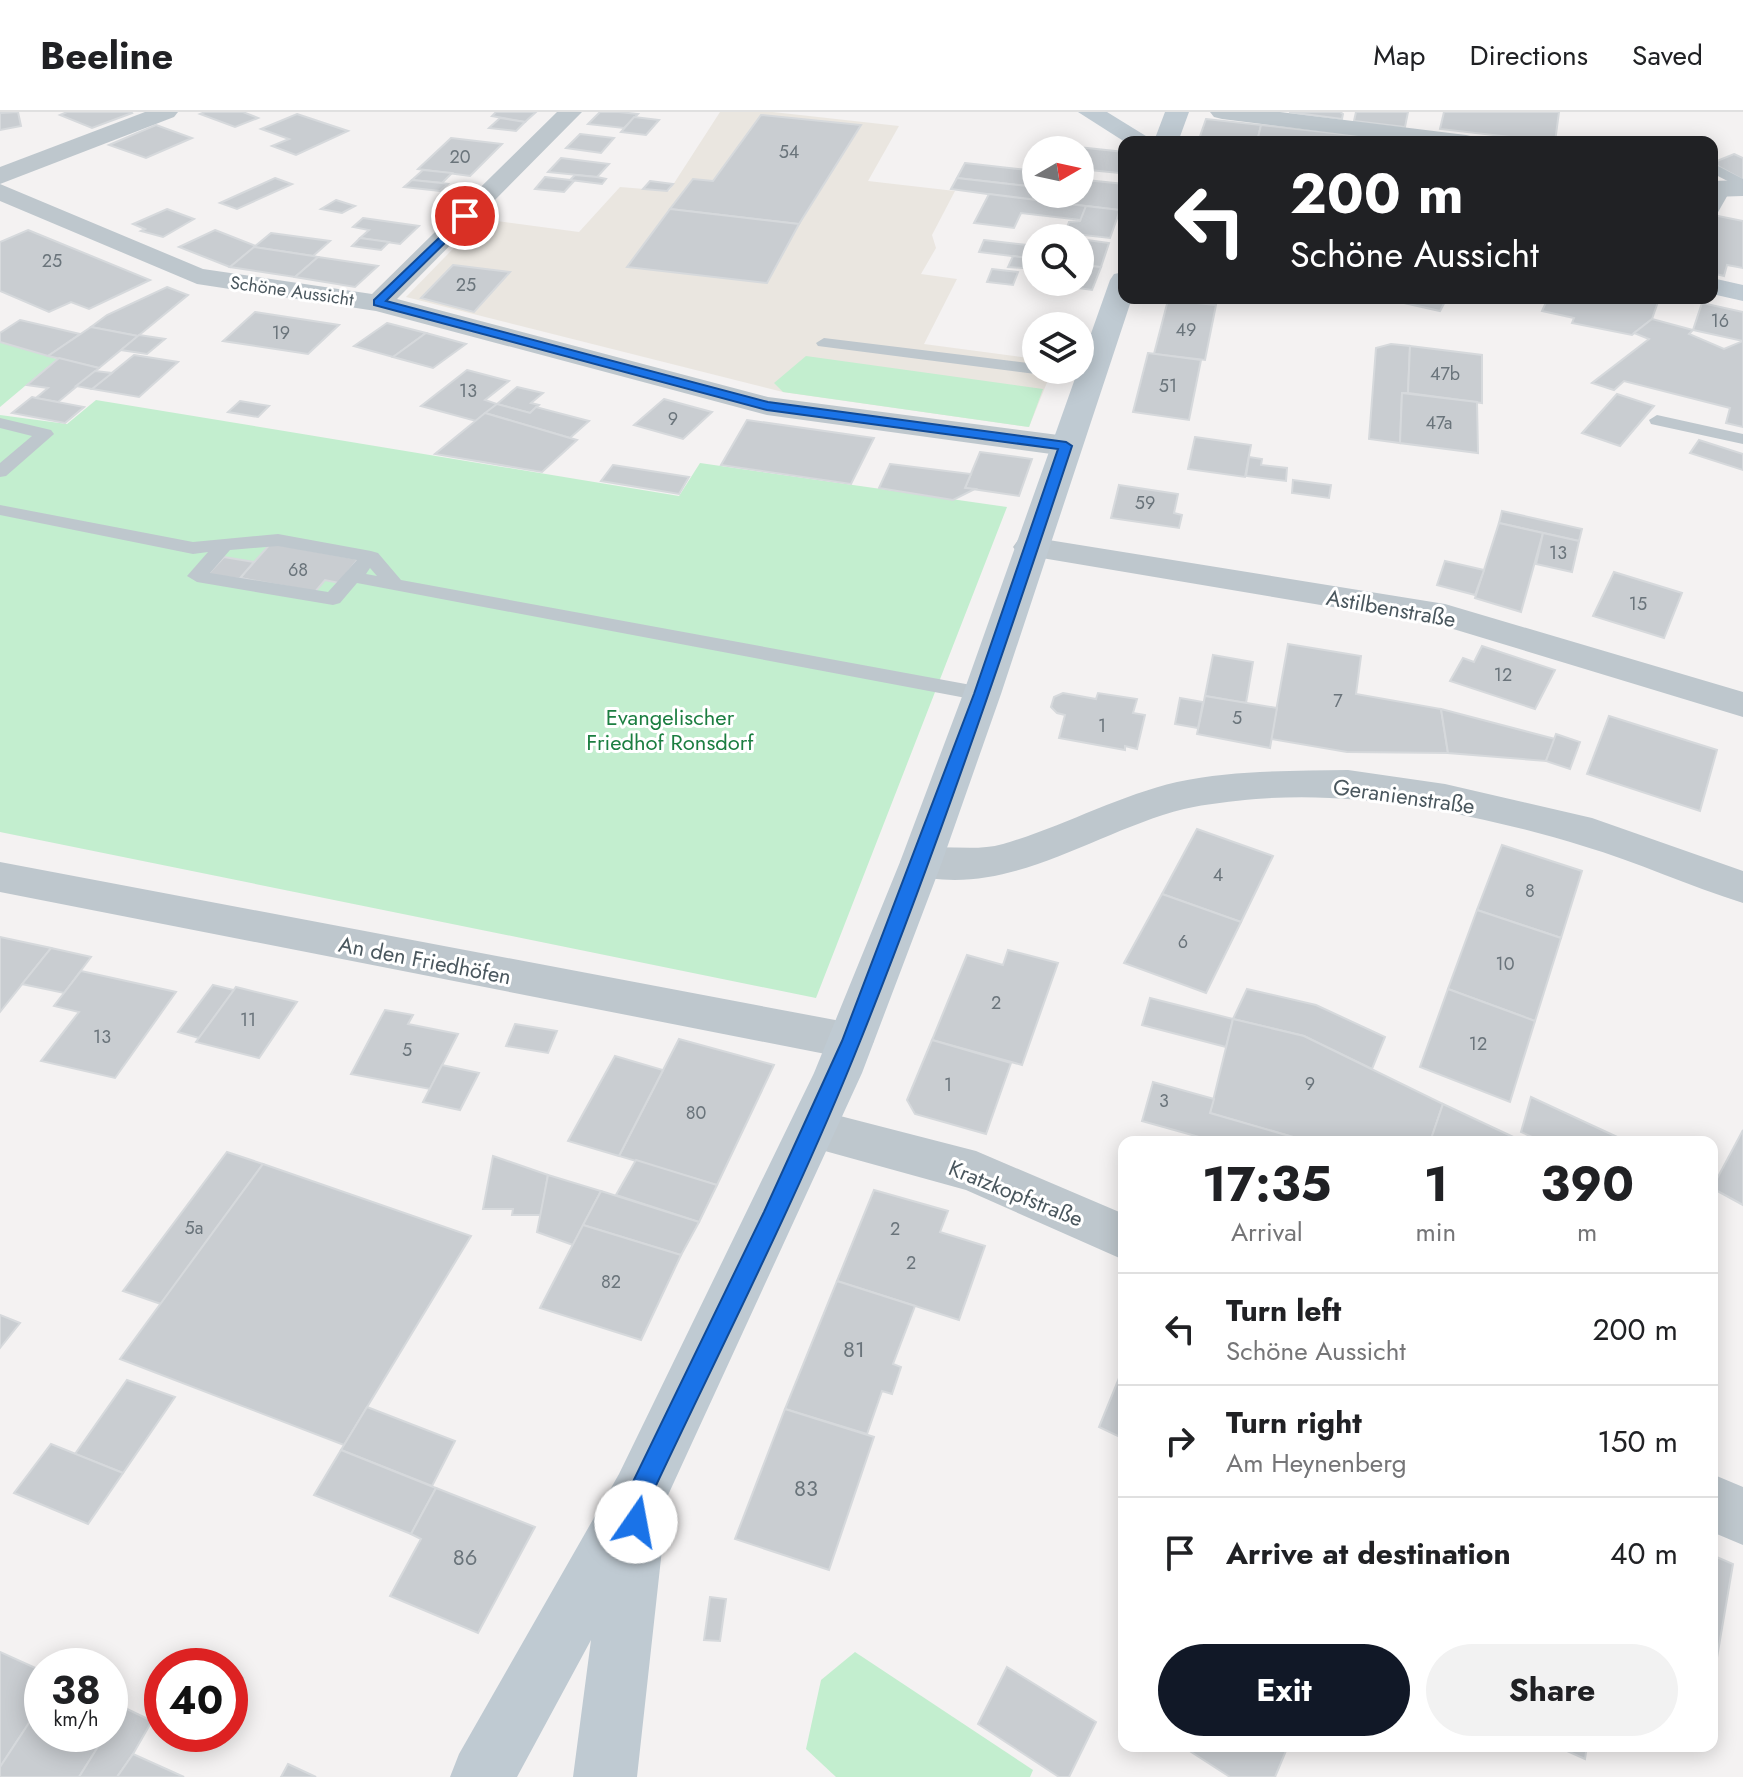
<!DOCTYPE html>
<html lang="en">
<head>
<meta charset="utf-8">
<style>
  body { margin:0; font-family:Jost,sans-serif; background:#f2f2f2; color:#202124; height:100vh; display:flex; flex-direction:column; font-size:30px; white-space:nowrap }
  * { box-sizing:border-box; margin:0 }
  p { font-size:26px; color:#757577 }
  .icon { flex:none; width:44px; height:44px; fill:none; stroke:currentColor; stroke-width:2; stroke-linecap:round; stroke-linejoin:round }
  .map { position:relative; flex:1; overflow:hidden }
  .panel { position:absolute; left:1118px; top:1024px; width:600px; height:616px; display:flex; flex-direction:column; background:#fff; border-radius:16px; box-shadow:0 4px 20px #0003 }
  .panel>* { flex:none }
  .top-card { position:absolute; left:1118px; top:24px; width:600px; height:168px; border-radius:16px; box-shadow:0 4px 20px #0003; background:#202124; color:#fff; overflow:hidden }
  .needle { width:52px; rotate:81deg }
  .fabs { position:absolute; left:1022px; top:24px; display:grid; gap:16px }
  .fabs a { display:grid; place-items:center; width:72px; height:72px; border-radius:50%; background:#fff; box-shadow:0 4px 20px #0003; font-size:40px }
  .speed { position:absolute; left:24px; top:1536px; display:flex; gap:16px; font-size:40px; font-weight:700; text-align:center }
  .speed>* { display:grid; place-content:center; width:104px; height:104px; border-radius:50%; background:#fff; box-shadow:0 4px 20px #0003; line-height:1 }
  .speed small { font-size:20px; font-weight:400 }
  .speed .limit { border:12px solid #d22; background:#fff; color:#111 }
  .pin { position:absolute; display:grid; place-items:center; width:68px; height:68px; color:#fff; margin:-34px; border:4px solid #fff; border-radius:50%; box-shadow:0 2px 8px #0007 }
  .me { position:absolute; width:88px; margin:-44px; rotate:12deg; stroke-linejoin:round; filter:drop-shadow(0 0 6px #0008) }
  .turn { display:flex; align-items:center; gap:28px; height:168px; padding:0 40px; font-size:36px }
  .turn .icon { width:104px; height:104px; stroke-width:2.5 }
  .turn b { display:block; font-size:56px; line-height:68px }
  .eta { display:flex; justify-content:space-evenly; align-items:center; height:136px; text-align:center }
  .eta b { font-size:48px; font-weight:700; line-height:56px }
  .button { display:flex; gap:16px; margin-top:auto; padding:16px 40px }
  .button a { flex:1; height:92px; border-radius:48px; background:#111827; color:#fff; font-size:32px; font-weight:700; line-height:92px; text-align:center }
  .button a+a { background:#f2f2f2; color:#202124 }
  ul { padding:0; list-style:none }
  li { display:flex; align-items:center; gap:24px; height:112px; padding:0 40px; border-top:2px solid #e0e0e0 }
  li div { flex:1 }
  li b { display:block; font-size:30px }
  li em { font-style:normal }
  header { display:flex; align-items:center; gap:48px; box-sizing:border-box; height:112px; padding:0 40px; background:#fff; border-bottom:2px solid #e0e0e0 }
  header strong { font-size:38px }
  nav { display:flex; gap:44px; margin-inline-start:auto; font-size:28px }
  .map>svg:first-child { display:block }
</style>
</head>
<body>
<header>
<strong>Beeline</strong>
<nav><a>Map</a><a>Directions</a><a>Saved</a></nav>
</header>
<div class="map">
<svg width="1743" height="1665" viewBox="0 0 1743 1665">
  <rect width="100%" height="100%" fill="#f4f2f2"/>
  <path fill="#eae6e0" d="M720 0H773L899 14 868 69 955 79 932 123 936 136 921 162 957 167 924 232 1036 247V258H1052L1029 315 783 280 406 185 482 107 579 120 620 75 669 79Z"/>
  <g fill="#c3eecf">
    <path d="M0 230 57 247 0 295Z"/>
    <path d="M806 244 1043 277 1029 315 783 280 774 271Z"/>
    <path d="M96 288 679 384 700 351 1007 395 816 886 0 720V303L67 312Z"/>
    <path d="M855 1540 1033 1658 1030 1665H836L806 1637 821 1568Z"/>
  </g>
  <g fill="#c9cdd1" stroke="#d6d9dc" stroke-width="2">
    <path d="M18 0 21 14 0 18V1Z"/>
    <path d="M67 0H131L132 1 92 16 60 3Z"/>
    <path d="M205 0H243L258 6 235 15 200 2Z"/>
    <path d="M496 0H536L525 10 492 4Z"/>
    <path d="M600 0H619L638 2 624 16 588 12Z"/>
    <path d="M1289 0H1340L1343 2 1342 7Z"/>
    <path d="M1356 0H1408L1405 15 1354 9Z"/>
    <path d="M1444 0H1559L1555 30 1440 17Z"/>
    <path d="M297 2 348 19 296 43 272 34 289 27 261 17Z"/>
    <path d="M761 3 861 13 799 112 670 97 693 67 713 69Z"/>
    <path d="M634 5 659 8 646 23 621 20Z"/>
    <path d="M500 6 525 10 516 19 489 16Z"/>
    <path d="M1206 7 1261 13 1257 30H1198Z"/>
    <path d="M156 13 192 26 146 46 109 33Z"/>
    <path d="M1261 13 1368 25 1367 30H1257Z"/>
    <path d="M580 22 614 26 601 41 566 36Z"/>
    <path d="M451 26 502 32 470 64 418 57Z"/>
    <path d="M1059 33 1124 40V48L1119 61 1080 57V38H1057Z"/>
    <path d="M1734 42 1743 46V68L1712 51Z"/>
    <path d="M561 46 609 52 597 65 548 60Z"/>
    <path d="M965 51 1036 59V75L957 66Z"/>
    <path d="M423 58 452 61 442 71 412 68Z"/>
    <path d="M575 63 597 65 606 67 602 72 570 68Z"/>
    <path d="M545 65 570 68 574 69 564 80 535 77Z"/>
    <path d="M275 66 292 72 237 97 220 91Z"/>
    <path d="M957 66 1036 75V82H1042L1039 89 951 77Z"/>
    <path d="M412 68 442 71 448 72 440 79 404 75Z"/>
    <path d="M1086 68 1124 72 1120 98 1069 92 1073 82H1080V74Z"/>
    <path d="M650 69 673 72 667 79 643 77Z"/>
    <path d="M989 82 1069 92 1086 94 1081 108 1021 101 1014 116 974 111Z"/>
    <path d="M1042 82H1073L1069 92 1039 89Z"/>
    <path d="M336 88 355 94 342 101 321 97Z"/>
    <path d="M1086 94 1120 98 1110 126 1065 121 1069 110 1080 109Z"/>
    <path d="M167 97 194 107 163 125 141 119 145 117 133 112Z"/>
    <path d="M670 97 799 112 767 171 627 155Z"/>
    <path d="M1713 103 1743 109V156L1727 153 1724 164 1712 161Z"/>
    <path d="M363 106 419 114 400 132 360 126 369 118 353 115Z"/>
    <path d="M28 118 150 168 89 197 71 190 49 200 0 179V130Z"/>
    <path d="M215 118 256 134 230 155 179 135Z"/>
    <path d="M271 121 330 129 313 144 254 135Z"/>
    <path d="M360 126 389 130 381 138 352 134Z"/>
    <path d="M1080 127 1109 131 1101 155 1080 153Z"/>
    <path d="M984 128 1036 134V147L979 140Z"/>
    <path d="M254 135 313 144 318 145 295 165 230 155Z"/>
    <path d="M1013 144 1036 147V157L1008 155Z"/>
    <path d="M318 145 378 154 355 175 295 165Z"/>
    <path d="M453 153 510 160 474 200 421 186Z"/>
    <path d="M1080 153 1101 155 1092 178 1050 172 1080 170Z"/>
    <path d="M992 157 1018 160 1013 173 987 170Z"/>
    <path d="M167 175 188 183 138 224 91 215 107 203Z"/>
    <path d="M1406 186H1447L1440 199 1404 191Z"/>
    <path d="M1548 186H1656L1659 187 1652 207 1632 223 1572 211 1574 206 1542 199Z"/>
    <path d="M1168 188 1216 193 1205 248 1154 242Z"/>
    <path d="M1702 191 1743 200V229L1693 218Z"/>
    <path d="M255 200 339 213 308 242 223 229Z"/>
    <path d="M1652 207 1693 218 1689 222 1724 237 1743 229V315L1726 311 1730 296 1624 269 1614 278 1592 271 1649 227 1634 221Z"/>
    <path d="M20 208 80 222 48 244 0 230V221Z"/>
    <path d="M387 211 426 221 393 245 354 234Z"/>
    <path d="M91 215 138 224 99 256 48 244Z"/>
    <path d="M426 221 466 232 433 256 393 245Z"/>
    <path d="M139 223 165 227 147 242 121 238Z"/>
    <path d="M1391 232 1410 234 1408 281H1402L1400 331 1369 327 1376 236Z"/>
    <path d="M1410 234 1482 243V291L1408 281Z"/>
    <path d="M1148 241 1201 248 1189 308 1133 300Z"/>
    <path d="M134 243 178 250 139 285 92 277Z"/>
    <path d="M59 246 99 256 58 290 36 286 48 276 27 273Z"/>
    <path d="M467 258 509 269 485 288 497 292 476 309 421 294Z"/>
    <path d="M95 259 112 261 92 277 76 274Z"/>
    <path d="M517 275 543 281 531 291 539 293 530 301 497 292Z"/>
    <path d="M1402 281 1477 290 1478 341 1400 331Z"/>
    <path d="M1617 282 1654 294 1620 334 1582 321Z"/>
    <path d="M32 285 36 286 84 295 65 311 12 301Z"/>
    <path d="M664 287 712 300 683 327 634 313Z"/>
    <path d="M240 289 269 294 258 305 228 300Z"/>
    <path d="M497 292 530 301 536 295 589 309 570 326 485 301Z"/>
    <path d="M485 301 570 326 577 328 542 360 435 342Z"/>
    <path d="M747 308 874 326 851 372 721 353Z"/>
    <path d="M1195 325 1251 333 1245 365 1188 357Z"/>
    <path d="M1699 328 1743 342V358L1690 341Z"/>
    <path d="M980 340 1032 347 1019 384 965 376Z"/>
    <path d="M1249 345 1262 347 1261 353 1287 356 1286 369 1246 364Z"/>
    <path d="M890 352 971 362 965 376 975 377 953 388 879 376Z"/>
    <path d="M613 353 689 365 679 382 601 369Z"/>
    <path d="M1293 368 1331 373 1329 386 1292 381Z"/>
    <path d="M1119 373 1178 382 1174 401 1182 403 1179 416 1111 406Z"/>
    <path d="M1502 399 1582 417 1579 429 1499 411Z"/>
    <path d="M1499 411 1543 421 1521 500 1475 486Z"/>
    <path d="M1543 421 1579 429 1572 460 1536 452Z"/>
    <path d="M271 431 358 447 339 471 325 468 315 480 240 466Z"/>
    <path d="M224 445 254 450 240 466 250 468 207 463Z"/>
    <path d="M1445 449 1484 458 1475 483 1437 473Z"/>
    <path d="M1614 460 1682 481 1664 526 1593 504Z"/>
    <path d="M1288 532 1361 544 1356 582 1441 597 1448 641 1347 640 1271 627Z"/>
    <path d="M1482 534 1555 558 1535 597 1450 569 1463 546 1474 550Z"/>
    <path d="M1213 543 1253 550 1246 591 1205 584Z"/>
    <path d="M1063 581 1096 587 1098 581 1137 587 1133 601 1145 603 1137 637 1125 634V638L1059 626 1065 603 1057 601 1051 595 1054 585Z"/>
    <path d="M1205 584 1277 596 1270 636 1197 622Z"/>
    <path d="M1180 586 1203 590 1198 616 1175 612Z"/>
    <path d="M1441 597 1555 627 1546 649 1448 641Z"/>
    <path d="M1609 604 1717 638 1700 699 1587 662Z"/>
    <path d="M1556 622 1580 630 1570 657 1546 649Z"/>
    <path d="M1197 717 1273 744 1241 810 1162 782Z"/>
    <path d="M1502 733 1582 759 1561 826 1477 798Z"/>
    <path d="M1162 782 1241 810 1206 881 1124 851Z"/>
    <path d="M1477 798 1561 826 1535 909 1448 877Z"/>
    <path d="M0 825 51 836 0 900Z"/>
    <path d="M51 836 91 845 64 881 22 872Z"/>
    <path d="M1008 838 1058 851 1022 953 932 928 967 843 1003 853Z"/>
    <path d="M81 859 176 880 115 966 41 949 79 900 54 894Z"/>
    <path d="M213 873 234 878 199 926 178 920Z"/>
    <path d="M236 875 297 890 259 946 196 930Z"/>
    <path d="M1247 877 1316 893 1385 925 1372 957 1304 924 1233 907Z"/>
    <path d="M1448 877 1535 909 1510 990 1420 955Z"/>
    <path d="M1150 886 1233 907 1226 935 1142 913Z"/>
    <path d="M385 898 413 903 408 912 458 922 430 977 351 962Z"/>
    <path d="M1233 907 1304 924 1443 992 1430 1030H1310L1210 1001Z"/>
    <path d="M515 912 557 919 548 941 506 934Z"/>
    <path d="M679 927 774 953 717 1073 619 1044Z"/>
    <path d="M932 928 1011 951 986 1022 915 1002 907 988Z"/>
    <path d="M615 944 663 958 619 1044 568 1029Z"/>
    <path d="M442 953 479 961 460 998 423 990Z"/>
    <path d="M1153 970 1214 987 1210 1001 1310 1030H1217L1142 1009Z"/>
    <path d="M1531 985 1628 1030H1543L1521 1020Z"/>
    <path d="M1443 992 1524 1030H1430Z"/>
    <path d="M1743 1018V1093L1712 1076Z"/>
    <path d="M227 1040 263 1052 161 1192 123 1179Z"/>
    <path d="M493 1044 548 1063 541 1103H512L513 1097H483Z"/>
    <path d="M636 1048 717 1073 699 1110 616 1083Z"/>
    <path d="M263 1052 471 1124 344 1333 120 1247Z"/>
    <path d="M548 1063 601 1079 573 1133 537 1120Z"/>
    <path d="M874 1078 948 1099 940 1120 985 1134 959 1208 837 1169Z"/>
    <path d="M601 1079 699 1110 681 1143 583 1113Z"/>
    <path d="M583 1113 681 1143 641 1228 540 1196Z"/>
    <path d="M837 1169 915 1194 893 1252 901 1255 892 1282 882 1279 867 1322 785 1297Z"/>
    <path d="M0 1203 20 1211 0 1236Z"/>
    <path d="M1124 1254V1327L1099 1315Z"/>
    <path d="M127 1268 175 1285 123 1361 75 1342Z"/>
    <path d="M367 1295 455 1329 432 1374 341 1338Z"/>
    <path d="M785 1297 874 1325 829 1458 735 1427Z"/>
    <path d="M51 1332 123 1361 88 1412 14 1381Z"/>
    <path d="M341 1338 436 1376 411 1422 314 1383Z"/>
    <path d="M436 1376 535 1415 478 1521 390 1484 421 1427 411 1422Z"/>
    <path d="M1712 1443 1733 1452 1714 1563 1712 1562Z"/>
    <path d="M710 1485 726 1487 720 1529 704 1528Z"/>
    <path d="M0 1540 42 1559V1591L0 1655Z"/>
    <path d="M1007 1555 1096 1610 1069 1665H1059L978 1612Z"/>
    <path d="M230 1561 243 1566 230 1588Z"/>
    <path d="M110 1589 123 1595 110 1616Z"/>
    <path d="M42 1591V1622H106L79 1665H0V1655Z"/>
    <path d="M123 1595 152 1609 133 1642 117 1665H79L106 1622H110V1616Z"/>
    <path d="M1182 1634H1288L1275 1665H1230Z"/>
    <path d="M1556 1634H1587L1585 1647Z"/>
    <path d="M133 1642 184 1665H117Z"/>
    <path d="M288 1652 316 1665H281Z"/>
  </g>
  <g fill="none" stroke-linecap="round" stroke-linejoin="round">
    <g fill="#bec7cd" fill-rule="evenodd">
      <path d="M1712 51 1743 67V77L1712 61Z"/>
      <path d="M1723 75 1730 79 1717 102 1712 103V86L1718 76Z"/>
      <path d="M824 226 1036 252V258H1080L1096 261 1098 264 1090 269 818 234 816 231Z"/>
      <path d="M1657 303 1743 322V332L1651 312 1649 308Z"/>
      <path d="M0 306 51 318 54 322 6 364 0 365V351L32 324 0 316Z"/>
      <path d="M0 393 193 430 278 422 371 439 378 441 401 468 982 575 992 582 982 589 357 471 340 491 333 493 197 470 187 464 208 440 193 442 0 403ZM278 434 357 448 328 480 210 461 230 438ZM370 456 377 464 366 462Z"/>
    </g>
    <g fill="#bec7cd" fill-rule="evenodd">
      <path d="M145 0H178L174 5 0 72V55Z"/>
      <path d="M557 0H582L397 187 768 285 1066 324 1077 327 1082 334 1077 341 1066 344 767 303 376 199 197 172 0 89V72L203 157 372 182Z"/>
      <path d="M1210 0H1280L1466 23 1475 25 1478 30H1407L1222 7 1214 5Z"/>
      <path d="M1743 68V84L1712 85V69Z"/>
      <path d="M1030 425 1445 492 1743 580V605L1440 513 1018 442 1013 435 1018 428Z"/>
      <path d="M1348 658 1445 672 1592 706 1743 759V791C1689 774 1637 750 1583 734 1481 703 1363 678 1256 687 1233 689 1206 692 1184 697 1092 720 1005 790 906 761L900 750 906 739C938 730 971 741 1003 732 1062 715 1117 684 1177 670 1233 658 1291 659 1348 658Z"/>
      <path d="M0 750 851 911 867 916 874 929 867 942 851 947 0 780Z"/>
      <path d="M813 997 976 1039 1124 1102V1148L966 1078 796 1031 789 1017 796 1003Z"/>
      <path d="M1712 1362 1743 1375V1433L1712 1420Z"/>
    </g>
    <g fill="#bfcad2" fill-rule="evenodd">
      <path d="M1078 0H1107L1154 29 1165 0H1189L1178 30H1125Z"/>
      <path d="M1124 160V186H1132L1001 582 942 750 862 961 663 1394 666 1401 637 1665H573L591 1528 517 1665H450L459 1642 619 1362 814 961 900 750 963 582 1110 168 1114 162Z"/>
      <path d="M1712 166 1743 173V189L1712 182Z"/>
    </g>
  </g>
  <path fill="#1a73e8" stroke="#114b97" stroke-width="2" d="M465 101 469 102V107L386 189 768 290 1066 330 1072 334C1006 533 939 732 861 927 799 1083 722 1233 651 1384L644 1418 636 1422 627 1418 624 1410 627 1382 764 1100 842 929 974 582 1058 337 767 298 374 193V188Z"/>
  <g text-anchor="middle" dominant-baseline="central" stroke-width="6" stroke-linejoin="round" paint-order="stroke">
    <g font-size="18" fill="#6a747b">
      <text x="789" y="40">54</text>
      <text x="460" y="45">20</text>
      <text x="52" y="149">25</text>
      <text x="466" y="173">25</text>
      <text x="1720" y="209">16</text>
      <text x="1186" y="218">49</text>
      <text x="281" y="221">19</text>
      <text x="1445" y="262">47b</text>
      <text x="1168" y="274">51</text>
      <text x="468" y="279">13</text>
      <text x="673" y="307">9</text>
      <text x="1439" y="311">47a</text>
      <text x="1145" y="391">59</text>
      <text x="1558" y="441">13</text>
      <text x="298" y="458">68</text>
      <text x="1638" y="492">15</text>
      <text x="1503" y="563">12</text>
      <text x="1338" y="589">7</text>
      <text x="1237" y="606">5</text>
      <text x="1102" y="614">1</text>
      <text x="1218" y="763">4</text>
      <text x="1530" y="779">8</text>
      <text x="1183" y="830">6</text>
      <text x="1505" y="852">10</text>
      <text x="996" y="891">2</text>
      <text x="248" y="908">11</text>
      <text x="102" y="925">13</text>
      <text x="1478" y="932">12</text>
      <text x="407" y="938">5</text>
      <text x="1310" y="972">9</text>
      <text x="948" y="973">1</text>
      <text x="1164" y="989">3</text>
      <text x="696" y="1001">80</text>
      <text x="194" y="1116">5a</text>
      <text x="895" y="1117">2</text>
      <text x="911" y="1151">2</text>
      <text x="611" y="1170">82</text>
    </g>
    <g font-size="18" fill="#4a575e" stroke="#fff">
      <text transform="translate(292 179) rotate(8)">Schöne Aussicht</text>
    </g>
    <g font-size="22" fill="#4a575e" stroke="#fff">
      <text transform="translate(1391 496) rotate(10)">Astilbenstraße</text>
      <text transform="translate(1404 684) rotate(8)">Geranienstraße</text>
      <text transform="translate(425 848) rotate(11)">An den Friedhöfen</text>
      <text transform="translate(1016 1081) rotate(22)">Kratzkopfstraße</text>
    </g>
    <g font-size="22" fill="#1c7e41" stroke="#fff">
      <text x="670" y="605">Evangelischer<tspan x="670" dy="25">Friedhof Ronsdorf</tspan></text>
    </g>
    <g font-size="22" fill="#6a747b">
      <text x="854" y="1237">81</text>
      <text x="806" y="1376">83</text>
      <text x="465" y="1445">86</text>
    </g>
  </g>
</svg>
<div class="fabs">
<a><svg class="needle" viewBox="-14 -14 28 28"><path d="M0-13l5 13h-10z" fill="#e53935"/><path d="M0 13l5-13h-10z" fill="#757577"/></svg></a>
<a><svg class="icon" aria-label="search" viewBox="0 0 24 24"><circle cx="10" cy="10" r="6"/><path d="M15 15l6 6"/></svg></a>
<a><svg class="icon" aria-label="layers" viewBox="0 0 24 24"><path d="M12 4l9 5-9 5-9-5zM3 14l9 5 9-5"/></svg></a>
</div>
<div class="speed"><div>38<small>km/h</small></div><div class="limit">40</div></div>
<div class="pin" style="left:465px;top:104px;background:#d93025"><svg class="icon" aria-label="arrive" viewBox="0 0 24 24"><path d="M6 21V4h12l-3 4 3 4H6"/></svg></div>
<svg class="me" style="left:636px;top:1410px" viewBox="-20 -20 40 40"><circle r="19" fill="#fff"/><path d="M0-13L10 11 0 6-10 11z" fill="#1a73e8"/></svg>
<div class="top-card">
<div class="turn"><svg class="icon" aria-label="left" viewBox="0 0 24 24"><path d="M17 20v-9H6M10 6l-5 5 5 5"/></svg><div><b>200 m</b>Schöne Aussicht</div></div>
</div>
<section class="panel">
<div class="eta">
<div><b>17:35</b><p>Arrival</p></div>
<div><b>1</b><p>min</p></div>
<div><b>390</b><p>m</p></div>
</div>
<ul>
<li><svg class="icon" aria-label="left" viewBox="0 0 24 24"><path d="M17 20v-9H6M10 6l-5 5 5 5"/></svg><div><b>Turn left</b><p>Schöne Aussicht</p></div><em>200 m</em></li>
<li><svg class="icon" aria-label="right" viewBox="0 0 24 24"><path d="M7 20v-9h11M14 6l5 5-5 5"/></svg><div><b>Turn right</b><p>Am Heynenberg</p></div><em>150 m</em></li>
<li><svg class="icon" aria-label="arrive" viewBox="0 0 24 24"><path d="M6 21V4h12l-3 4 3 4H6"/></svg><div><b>Arrive at destination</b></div><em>40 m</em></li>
</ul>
<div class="button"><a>Exit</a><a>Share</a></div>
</section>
</div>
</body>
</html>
